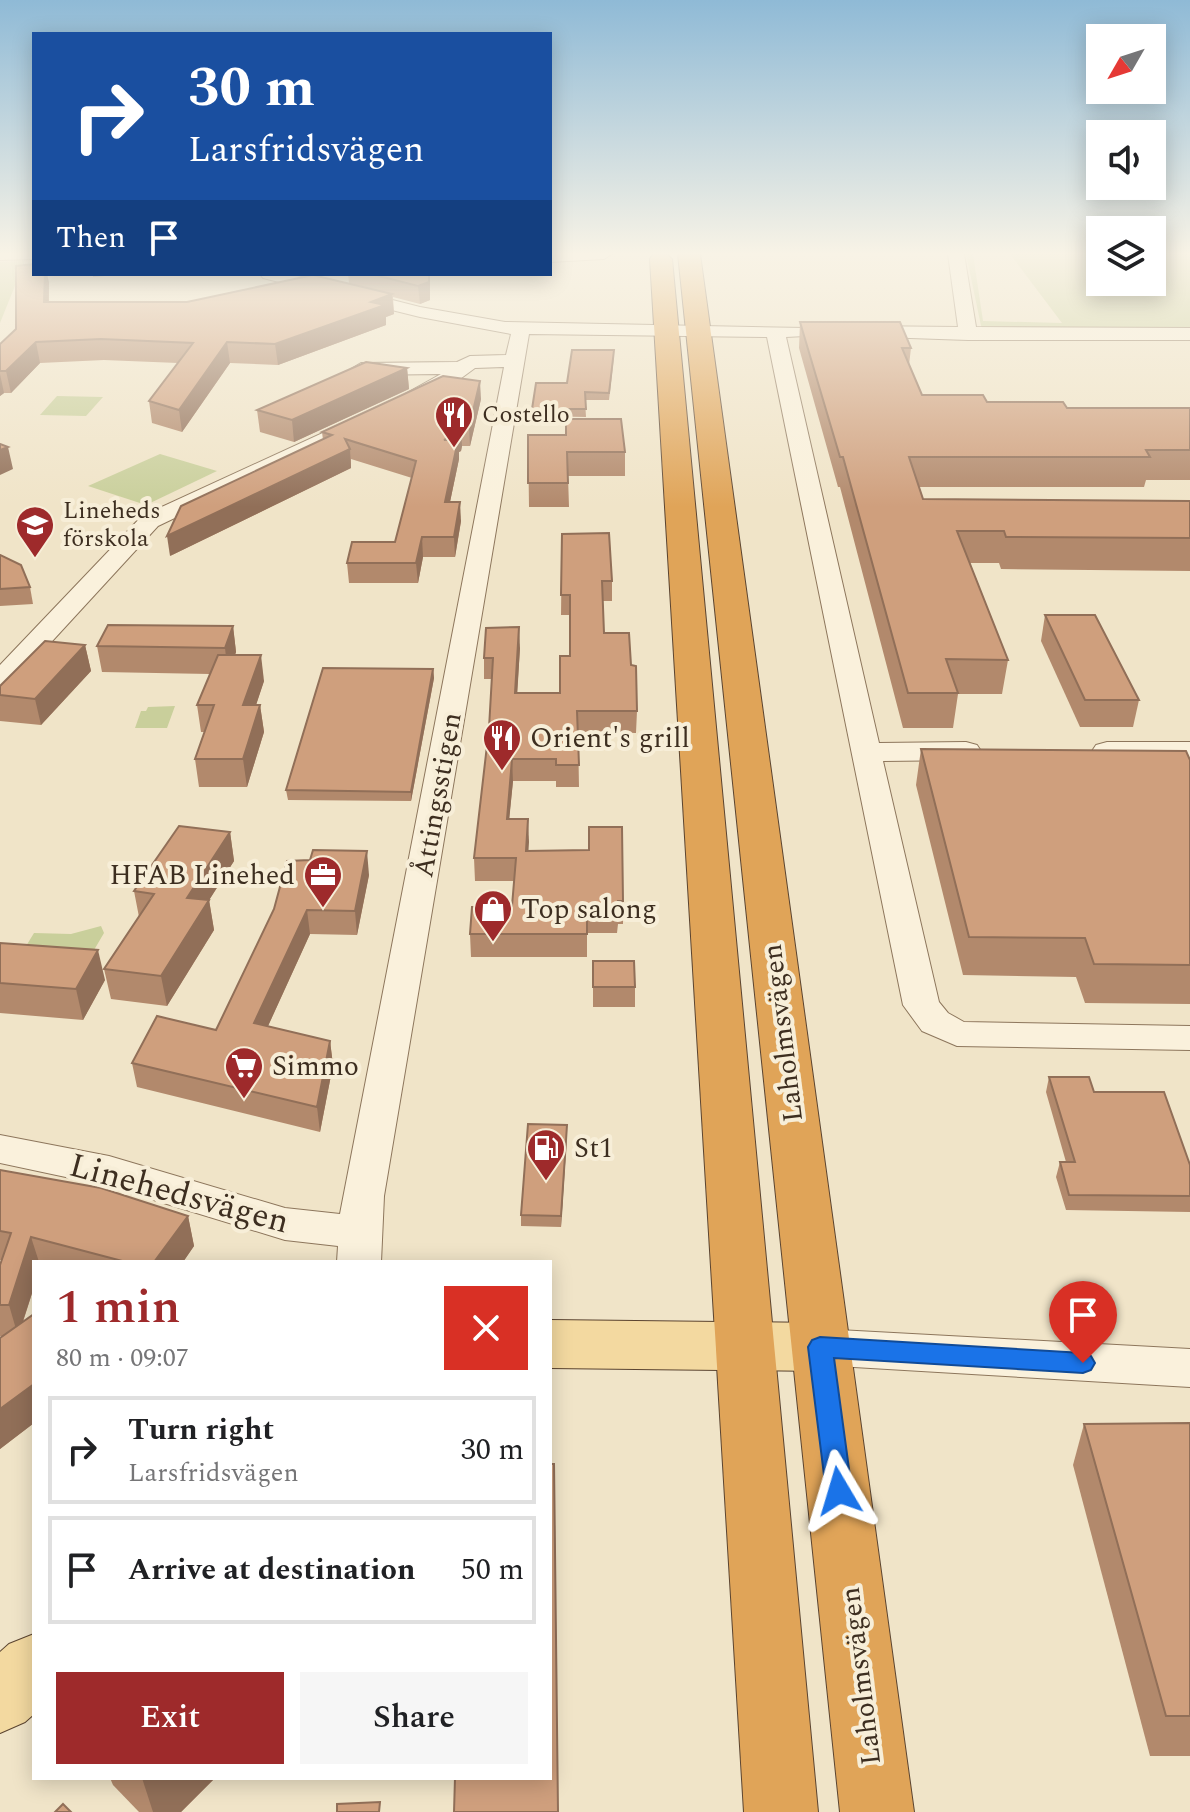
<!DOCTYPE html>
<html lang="en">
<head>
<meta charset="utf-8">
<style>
  body { margin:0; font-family:Spectral,serif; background:#f6f6f6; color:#202124; height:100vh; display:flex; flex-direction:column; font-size:30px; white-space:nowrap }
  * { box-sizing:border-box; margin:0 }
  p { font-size:26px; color:#757577 }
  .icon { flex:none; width:44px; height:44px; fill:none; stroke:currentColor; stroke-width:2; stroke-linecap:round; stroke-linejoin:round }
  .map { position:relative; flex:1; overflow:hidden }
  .sheet { position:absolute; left:32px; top:1260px; width:520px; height:520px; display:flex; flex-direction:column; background:#fff; border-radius:0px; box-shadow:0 4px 20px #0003 }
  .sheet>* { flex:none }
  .top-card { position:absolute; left:32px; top:32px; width:520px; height:244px; border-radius:0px; box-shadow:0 4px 20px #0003; background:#1a4fa0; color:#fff; overflow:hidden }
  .needle { width:52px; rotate:231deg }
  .buttons { position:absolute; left:1086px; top:24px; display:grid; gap:16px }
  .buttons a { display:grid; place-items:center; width:80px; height:80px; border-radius:0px; background:#fff; box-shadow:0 4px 20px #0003; font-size:40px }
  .pin { position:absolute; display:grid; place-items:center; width:68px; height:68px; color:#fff; margin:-82px -34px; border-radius:50% 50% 50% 0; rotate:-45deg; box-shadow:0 0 8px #0007 }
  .pin .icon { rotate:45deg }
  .me { position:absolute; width:88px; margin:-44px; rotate:353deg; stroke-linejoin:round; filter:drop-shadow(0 0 6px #0008) }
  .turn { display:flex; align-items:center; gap:28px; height:168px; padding:0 24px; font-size:36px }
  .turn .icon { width:104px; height:104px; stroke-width:2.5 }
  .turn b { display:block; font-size:56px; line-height:68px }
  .then { display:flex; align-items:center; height:76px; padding:0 24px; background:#0003; gap:16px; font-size:30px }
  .round { display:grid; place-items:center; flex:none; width:84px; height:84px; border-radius:0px; background:#f6f6f6 }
  .headline { display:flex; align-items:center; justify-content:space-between; height:136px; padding:0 24px }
  h1 { font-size:48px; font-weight:600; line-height:60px; color:#9e2a2b }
  .cta { display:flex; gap:16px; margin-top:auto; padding:16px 24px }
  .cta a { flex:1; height:92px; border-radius:0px; background:#9e2a2b; color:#fff; font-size:32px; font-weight:600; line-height:92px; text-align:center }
  .cta a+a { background:#f6f6f6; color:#202124 }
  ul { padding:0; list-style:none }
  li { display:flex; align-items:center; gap:24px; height:108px; margin:0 16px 12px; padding:0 8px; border:4px solid #e0e0e0; border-radius:0px }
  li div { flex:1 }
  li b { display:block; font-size:30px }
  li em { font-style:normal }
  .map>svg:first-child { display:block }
</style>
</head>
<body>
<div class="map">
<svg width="1190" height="1812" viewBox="0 0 1190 1812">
  <rect width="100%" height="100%" fill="#f0e4c8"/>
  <g fill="#c9cf9b">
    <path d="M966 254H973L983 321 1062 323 1010 254H1100V282H1152V254H1190V338L984 340Z"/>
    <path d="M25 261 0 323V262Z"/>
    <path d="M57 396 103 397 86 416 40 415Z"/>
    <path d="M160 454 217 471 146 505 88 486Z"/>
    <path d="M175 706 167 728H135L141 711H146L148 707Z"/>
    <path d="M101 926 104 933 87 962 20 956 34 933 71 934Z"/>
  </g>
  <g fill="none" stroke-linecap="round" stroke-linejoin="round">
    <defs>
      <g id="minor">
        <path d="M0 254H34V259L0 260Z"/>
        <path d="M550 254H612L604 259 550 262Z"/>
        <path d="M948 254H964L976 327 1190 328V340H968L852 336 850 332 859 326 958 327Z"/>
        <path d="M260 274H290L420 307 505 322 805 328 807 332 805 336 786 337 879 743 966 742 977 745 981 751 977 757 966 760 883 761 939 1002 948 1013 964 1022 1190 1026V1050L957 1046 922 1031 903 1005 767 337 529 334 384 1196 381 1262H337L338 1246 285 1240 108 1186 0 1163V1135L109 1156 285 1208 340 1214 504 367 475 368 445 390 412 404 402 398 405 394 441 374 361 375 351 369 361 363 457 362 470 356 506 355 511 334 420 317 263 278Z"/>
        <path d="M364 414 371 416 375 420 371 424 158 526 10 687 0 689V665L142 516Z"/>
        <path d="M1107 742H1190V760L1096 757 1092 751 1096 745Z"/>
        <path d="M820 1329 1190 1349V1387L820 1365 804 1360 797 1347 804 1334Z"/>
      </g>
      <g id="major">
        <path d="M550 1320 820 1323 841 1330 850 1347 841 1364 820 1371 550 1368Z"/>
        <path d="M34 1634V1714L25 1722 0 1733V1652L9 1644Z"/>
      </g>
      <g id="highway">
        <path d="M653 254H666L672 259 818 1812H744L650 259Z"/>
        <path d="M678 254H700L914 1812H840Z"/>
      </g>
    </defs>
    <use href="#minor" stroke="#8d765c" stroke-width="2"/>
    <use href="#major" stroke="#5b4430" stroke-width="2"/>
    <use href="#highway" stroke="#5b4430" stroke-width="2"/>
    <use href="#minor" fill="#faf1dc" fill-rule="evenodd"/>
    <use href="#major" fill="#f3d9a0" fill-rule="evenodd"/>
    <use href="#highway" fill="#e0a458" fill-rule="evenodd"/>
  </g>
  <g fill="#b2896c">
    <path d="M348 274H430V300L420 304 393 297 394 314 386 317V325L278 365 230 363 182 432 152 423 149 401 178 363 104 360 40 363 11 393H4L0 396V344L16 329 49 282V302H187L349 283Z"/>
    <path d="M800 322 911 348 909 365 922 395 987 402 1067 408H1190V480H1146L1144 487H919L923 499 1190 501V571L1001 569 999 563H970L1008 660 1002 694H958L953 728H903L840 487H838L799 348Z"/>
    <path d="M614 357 609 400H585L586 417 532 416V409L567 383Z"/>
    <path d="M407 368 409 389 294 442 260 432 257 410Z"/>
    <path d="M481 399 470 446H462L461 451 459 452V459L450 502 461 521 455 557H423L418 583H349L347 563 395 542 412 478 351 459V468L170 556 323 440 322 432Z"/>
    <path d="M528 435 625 452V476H568L569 507H529Z"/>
    <path d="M562 534 612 581V601H603L604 633 631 665 637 711 636 733 578 732 579 787H556V781H513L509 819H528V851L623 901V924H618L617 933H587V957H471L470 934 512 906 514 881H475L474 858 489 728 492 679H484V658L520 648 517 693H560L570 656V615H561Z"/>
    <path d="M0 555 30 587 33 604 0 606Z"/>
    <path d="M1045 615 1139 700 1133 727H1080L1041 641Z"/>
    <path d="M233 626 236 652 235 655 264 681 256 705H260L264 732 247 787H199L195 759 205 732H201L197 705 210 674 102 672 97 646Z"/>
    <path d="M85 645 91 671 41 725 0 721V686Z"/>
    <path d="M433 669 434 678 411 801 288 800 286 790Z"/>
    <path d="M921 749 1190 760V1004L1085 1003 1076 977 963 975 916 785Z"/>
    <path d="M230 832 234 861 209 900 214 930 167 1006 111 999 104 969 139 917 134 891Z"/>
    <path d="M369 875 357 935 310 934 268 1026 330 1041 333 1065 320 1132 137 1087 132 1063 216 1030 274 909Z"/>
    <path d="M0 943 105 980 83 1020 0 1013Z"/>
    <path d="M593 961 635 987V1007H593Z"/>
    <path d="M1049 1077 1094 1092 1190 1165V1212L1066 1210 1056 1177 1060 1162H1066L1046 1092Z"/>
    <path d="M567 1125 561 1227 521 1226V1215Z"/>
    <path d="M0 1170 188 1216 194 1246 183 1262H34V1287L23 1322 34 1423 0 1449V1338L3 1336H0V1265L2 1260H0Z"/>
    <path d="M1190 1423V1756H1150L1073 1465 1084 1424Z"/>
    <path d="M110 1778H215L181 1812H139L113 1785Z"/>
  </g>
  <g fill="#916f58">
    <path d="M45 274H47L49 282 48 321 44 302Z"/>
    <path d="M93 274H129L93 277Z"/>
    <path d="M429 274H430V300L420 304 418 286Z"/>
    <path d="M392 294 394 314 386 317V325L278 365 275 344 371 302Z"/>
    <path d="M36 342 40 363 11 393 6 371Z"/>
    <path d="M227 342 230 363 182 432 179 410Z"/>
    <path d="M407 368 409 389 294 442 292 420Z"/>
    <path d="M0 374 4 393 0 396Z"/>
    <path d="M480 381 481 399 470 446 469 428Z"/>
    <path d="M461 427 462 446 461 451 459 452V459L446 521 444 440Z"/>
    <path d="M8 447 13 469 0 475V450Z"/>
    <path d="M350 449 351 468 170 556 167 536Z"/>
    <path d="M460 502 461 521 455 557 454 537Z"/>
    <path d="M422 537 423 557 418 583 416 563Z"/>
    <path d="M233 626 236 652 228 674 225 648Z"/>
    <path d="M519 627 520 648 516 714 515 693Z"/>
    <path d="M85 645 91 671 41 725 35 699Z"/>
    <path d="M261 655 264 681 247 732 243 705Z"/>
    <path d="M433 669 434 678 411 801V792Z"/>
    <path d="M260 705 264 732 247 787 243 759Z"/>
    <path d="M512 759 513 781 507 842V819Z"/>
    <path d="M528 819 529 842 527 874 526 851Z"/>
    <path d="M230 832 234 861 192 927 187 898Z"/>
    <path d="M367 851 369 875 357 935 355 911Z"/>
    <path d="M209 900 214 930 167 1006 161 976Z"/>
    <path d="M307 910 310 934 258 1048 254 1023Z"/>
    <path d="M98 950 105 980 83 1020 76 989Z"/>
    <path d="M330 1041 333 1065 320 1132 317 1107Z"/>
    <path d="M567 1125V1136L561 1227V1216Z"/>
    <path d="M188 1216 194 1246 183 1262H154Z"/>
    <path d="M31 1237 39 1262H34V1287L18 1336 9 1305Z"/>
    <path d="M34 1384V1423L0 1449V1409Z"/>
    <path d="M554 1464 555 1522 558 1812Z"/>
    <path d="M142 1778H215L181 1812H153Z"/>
  </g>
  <g fill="#cf9f7d" stroke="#916f58" stroke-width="2">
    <path d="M34 264V274H45L44 302H187L313 275 392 294 371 302 385 305 275 344 227 342 179 410 149 401 193 343 101 339 36 342 6 371H0V344L16 329V266Z"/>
    <path d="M371 274H429V282L418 286Z"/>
    <path d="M800 322H900L911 348H902L922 395H983L987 402H1063L1067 408H1190V450H1146L1150 457H909L923 499 1190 501V538L1006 537 1004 531H957L1008 660 946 659 958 693H908L843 457H840Z"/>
    <path d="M572 350H614L609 393 585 392 586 409H532L536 383H567Z"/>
    <path d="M366 362 407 368 292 420 257 410Z"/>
    <path d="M443 376 480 381 469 428 461 427 460 432 444 440H458L445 502H460L454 537H422L416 563H347L352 542H395L416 461 345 439 350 449 167 536 181 506 332 435 322 432Z"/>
    <path d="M566 419H621L625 452H567L568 483H528V435H566Z"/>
    <path d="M0 444 8 447 0 450Z"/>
    <path d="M609 533 612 581H602L604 633H629L631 665 636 666 637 711H577L579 765H556V759H512L507 819H528L526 851 589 850V827H622L623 901H618L617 910 587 909V934H470L472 907 512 906 516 858H474L489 728 493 658H484L486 628 519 627 515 693H560V656H570V595H561L562 534Z"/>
    <path d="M0 555 21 565 30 587 0 589Z"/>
    <path d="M1045 615H1095L1139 700H1085Z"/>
    <path d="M108 625 233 626 225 648 97 646Z"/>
    <path d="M45 641 85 645 35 699 0 695V686Z"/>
    <path d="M218 655H261L243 705H260L243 759H195L214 705H197Z"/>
    <path d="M323 668 433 669 411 792 286 790Z"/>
    <path d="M921 749 1186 751 1190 760V965L1094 964 1085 938 969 937Z"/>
    <path d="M179 826 230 832 187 898 209 900 161 976 104 969 154 894 134 891Z"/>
    <path d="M313 850 367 851 355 911 307 910 254 1023 330 1041 317 1107 132 1063 157 1016 216 1030 274 909 287 861 310 860Z"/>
    <path d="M0 943 98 950 76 989 0 983Z"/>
    <path d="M593 961H634L635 987H593Z"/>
    <path d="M1049 1077H1089L1094 1092H1164L1190 1165V1196L1069 1195 1060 1162H1075Z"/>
    <path d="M528 1124 567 1125 561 1216 521 1215Z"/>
    <path d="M0 1170 101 1188 188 1216 154 1262H126L31 1237 9 1305H0V1265L11 1233 0 1231Z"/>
    <path d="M34 1314V1384L0 1409V1338Z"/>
    <path d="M1190 1423V1716H1166L1084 1424Z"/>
    <path d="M550 1464H554L558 1812H454L455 1778H550Z"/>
    <path d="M380 1802 379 1812H337V1804Z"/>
    <path d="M63 1804 71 1812H55Z"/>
  </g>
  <linearGradient id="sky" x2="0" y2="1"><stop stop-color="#8fbad6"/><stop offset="0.5" stop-color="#f8f3e6"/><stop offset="1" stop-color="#f8f3e6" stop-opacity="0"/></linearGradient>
  <rect width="1190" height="507" fill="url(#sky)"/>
  <path fill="#1a73e8" stroke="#114b97" stroke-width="2" d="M820 1337 1083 1353 1091 1356 1095 1363 1091 1370 1083 1373 834 1358 852 1491 848 1500 839 1503 830 1500 826 1491 808 1347 812 1340Z"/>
  <defs>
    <symbol id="restaurant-pin" viewBox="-11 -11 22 30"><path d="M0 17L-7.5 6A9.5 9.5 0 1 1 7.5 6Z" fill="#9e2a2b" stroke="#f7eed8"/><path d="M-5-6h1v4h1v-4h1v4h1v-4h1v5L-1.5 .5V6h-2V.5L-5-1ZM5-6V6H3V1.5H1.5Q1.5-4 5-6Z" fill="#fff"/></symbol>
    <symbol id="school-pin" viewBox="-11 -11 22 30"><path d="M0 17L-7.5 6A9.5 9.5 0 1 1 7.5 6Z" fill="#9e2a2b" stroke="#f7eed8"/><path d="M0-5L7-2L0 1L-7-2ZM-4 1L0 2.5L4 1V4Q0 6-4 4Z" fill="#fff"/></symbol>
    <symbol id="office-pin" viewBox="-11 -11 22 30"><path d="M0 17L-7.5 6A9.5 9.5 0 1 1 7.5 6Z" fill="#9e2a2b" stroke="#f7eed8"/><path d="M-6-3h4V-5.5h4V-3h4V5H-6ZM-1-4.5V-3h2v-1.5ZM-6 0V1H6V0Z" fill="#fff"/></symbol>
    <symbol id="shop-pin" viewBox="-11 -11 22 30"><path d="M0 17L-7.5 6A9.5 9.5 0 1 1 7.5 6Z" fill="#9e2a2b" stroke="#f7eed8"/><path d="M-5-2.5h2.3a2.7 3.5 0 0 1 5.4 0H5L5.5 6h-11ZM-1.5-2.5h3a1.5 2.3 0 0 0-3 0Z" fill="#fff"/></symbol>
    <symbol id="supermarket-pin" viewBox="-11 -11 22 30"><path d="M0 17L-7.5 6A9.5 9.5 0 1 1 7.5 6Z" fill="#9e2a2b" stroke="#f7eed8"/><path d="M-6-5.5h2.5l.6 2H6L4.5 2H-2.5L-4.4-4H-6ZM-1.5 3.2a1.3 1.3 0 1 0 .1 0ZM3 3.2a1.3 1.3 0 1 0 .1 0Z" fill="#fff"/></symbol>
    <symbol id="fuel-pin" viewBox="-11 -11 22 30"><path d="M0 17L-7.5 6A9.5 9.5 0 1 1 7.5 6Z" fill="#9e2a2b" stroke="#f7eed8"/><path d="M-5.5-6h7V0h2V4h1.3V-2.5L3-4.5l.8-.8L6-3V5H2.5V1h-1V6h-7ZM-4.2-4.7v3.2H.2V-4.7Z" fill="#fff"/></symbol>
  </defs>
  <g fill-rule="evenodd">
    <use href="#restaurant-pin" x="432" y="393" width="44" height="60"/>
    <use href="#school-pin" x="13" y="503" width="44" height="60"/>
    <use href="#restaurant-pin" x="480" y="716" width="44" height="60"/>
    <use href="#office-pin" x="301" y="853" width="44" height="60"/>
    <use href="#shop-pin" x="471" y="887" width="44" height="60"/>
    <use href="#supermarket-pin" x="222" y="1044" width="44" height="60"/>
    <use href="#fuel-pin" x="524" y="1126" width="44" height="60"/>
  </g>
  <g text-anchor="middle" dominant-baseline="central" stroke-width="8" stroke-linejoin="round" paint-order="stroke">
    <g font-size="24" fill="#3d2e20" stroke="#f7eed8" text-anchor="start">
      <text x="482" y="415">Costello</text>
      <text x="63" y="511">Lineheds<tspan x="63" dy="28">förskola</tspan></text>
    </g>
    <g font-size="28" fill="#3d2e20" stroke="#f7eed8" text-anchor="start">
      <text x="530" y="738">Orient's grill</text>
      <text x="295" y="875" text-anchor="end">HFAB Linehed</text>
      <text x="521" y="909">Top salong</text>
      <text x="272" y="1066">Simmo</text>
      <text x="574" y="1148">St1</text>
    </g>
    <g font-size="28" fill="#3d2e20" stroke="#f7eed8">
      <text transform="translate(438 795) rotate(-80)">Åttingsstigen</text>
      <text transform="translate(783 1033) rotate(-97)">Laholmsvägen</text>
      <text transform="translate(861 1676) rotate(-97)">Laholmsvägen</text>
    </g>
    <g font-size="34" fill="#3d2e20" stroke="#f7eed8">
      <text transform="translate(179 1194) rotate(15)">Linehedsvägen</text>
    </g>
  </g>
</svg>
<div class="buttons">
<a><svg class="needle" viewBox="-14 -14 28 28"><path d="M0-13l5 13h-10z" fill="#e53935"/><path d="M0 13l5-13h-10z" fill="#757577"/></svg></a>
<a><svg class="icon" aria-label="sound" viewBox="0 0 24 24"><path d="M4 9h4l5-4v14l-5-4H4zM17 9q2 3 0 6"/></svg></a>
<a><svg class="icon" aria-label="layers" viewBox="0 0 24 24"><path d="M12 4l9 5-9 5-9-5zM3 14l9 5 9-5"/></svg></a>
</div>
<div class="pin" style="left:1083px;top:1363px;background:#d93025"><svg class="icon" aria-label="arrive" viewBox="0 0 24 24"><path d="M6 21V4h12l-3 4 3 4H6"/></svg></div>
<svg class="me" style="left:839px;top:1491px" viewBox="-20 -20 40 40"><path d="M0-17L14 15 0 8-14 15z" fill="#1a73e8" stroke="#fff" stroke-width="4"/></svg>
<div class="top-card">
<div class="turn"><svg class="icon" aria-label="right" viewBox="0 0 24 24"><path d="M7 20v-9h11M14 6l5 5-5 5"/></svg><div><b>30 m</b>Larsfridsvägen</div></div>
<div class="then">Then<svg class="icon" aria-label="arrive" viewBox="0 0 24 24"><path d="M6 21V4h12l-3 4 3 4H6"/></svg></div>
</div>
<section class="sheet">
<div class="headline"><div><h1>1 min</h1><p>80 m · 09:07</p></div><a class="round" style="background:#d93025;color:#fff"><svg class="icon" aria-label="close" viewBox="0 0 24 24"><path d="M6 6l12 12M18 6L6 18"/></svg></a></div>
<ul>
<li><svg class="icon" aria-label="right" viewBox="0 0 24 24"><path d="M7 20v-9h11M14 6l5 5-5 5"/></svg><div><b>Turn right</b><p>Larsfridsvägen</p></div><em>30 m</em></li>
<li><svg class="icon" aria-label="arrive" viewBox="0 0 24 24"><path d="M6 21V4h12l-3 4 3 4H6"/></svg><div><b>Arrive at destination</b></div><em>50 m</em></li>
</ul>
<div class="cta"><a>Exit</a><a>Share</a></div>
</section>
</div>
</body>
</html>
